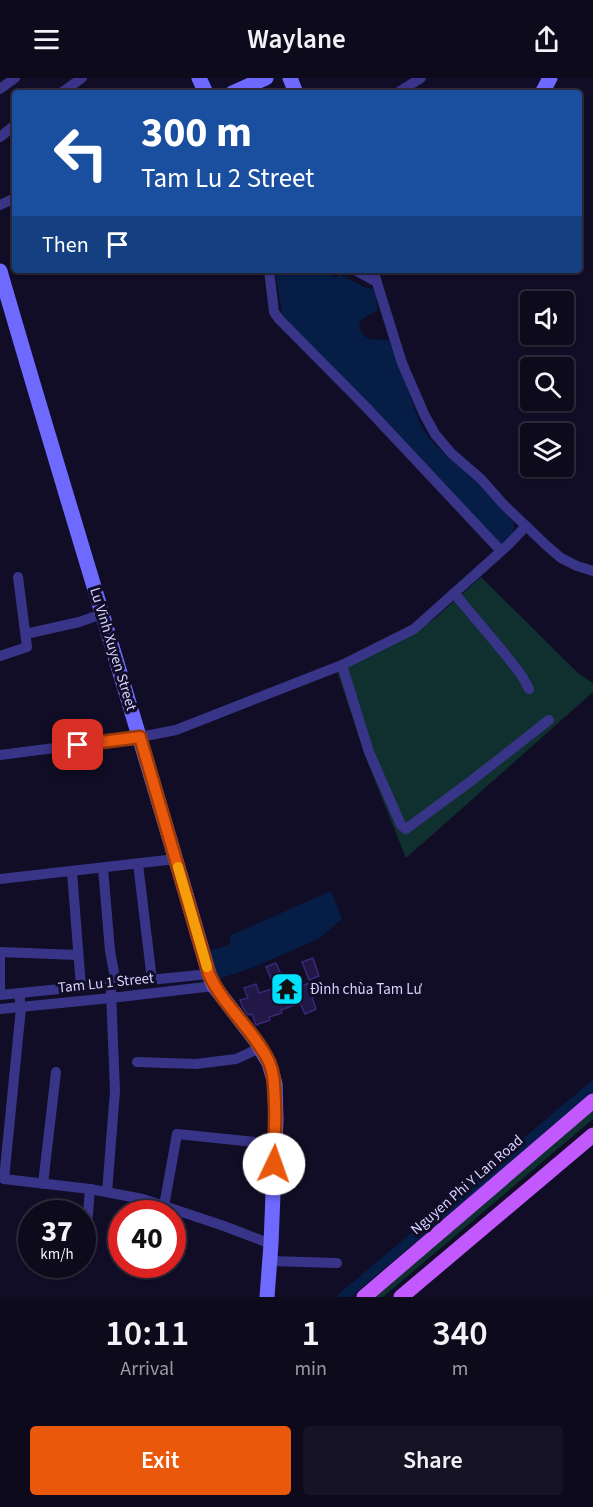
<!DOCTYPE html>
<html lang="en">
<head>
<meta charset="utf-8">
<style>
  body { margin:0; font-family:"Source Sans 3",sans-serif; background:#161325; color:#f1f3f6; height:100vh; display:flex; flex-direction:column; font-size:22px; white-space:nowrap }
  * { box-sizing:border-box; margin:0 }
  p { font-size:20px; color:#9a9aa3 }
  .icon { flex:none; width:33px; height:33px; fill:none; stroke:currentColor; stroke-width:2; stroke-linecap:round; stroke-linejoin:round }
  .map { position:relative; height:1219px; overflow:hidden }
  .drawer { display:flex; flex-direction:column; background:#0d0a1c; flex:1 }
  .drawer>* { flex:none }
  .banner { position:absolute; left:12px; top:12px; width:570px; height:183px; border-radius:6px; box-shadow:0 2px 4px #0004,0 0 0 2px #2d2b3b; background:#1a4fa0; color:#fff; overflow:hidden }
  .tools { position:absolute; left:520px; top:213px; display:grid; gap:12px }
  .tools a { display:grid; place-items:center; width:54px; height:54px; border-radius:6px; background:#0d0a1c; box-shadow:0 2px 4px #0004,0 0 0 2px #2d2b3b; font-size:30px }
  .speed { position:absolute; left:18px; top:1122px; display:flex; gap:12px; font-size:30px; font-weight:700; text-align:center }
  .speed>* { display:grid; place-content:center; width:78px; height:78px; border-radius:50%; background:#0d0a1c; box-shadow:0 2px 4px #0004,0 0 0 2px #2d2b3b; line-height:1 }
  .speed small { font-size:15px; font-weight:400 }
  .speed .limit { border:9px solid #d22; background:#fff; color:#111 }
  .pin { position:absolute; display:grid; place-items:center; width:51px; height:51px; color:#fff; margin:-26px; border-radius:12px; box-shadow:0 3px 9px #0006 }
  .me { position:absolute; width:66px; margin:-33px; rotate:3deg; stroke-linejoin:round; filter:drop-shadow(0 0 4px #0008) }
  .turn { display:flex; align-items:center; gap:21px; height:126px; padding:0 30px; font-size:27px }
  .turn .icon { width:78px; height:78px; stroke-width:2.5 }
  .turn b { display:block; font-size:42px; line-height:51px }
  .then { display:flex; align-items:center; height:57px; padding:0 30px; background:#0003; gap:12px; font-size:22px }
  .eta { display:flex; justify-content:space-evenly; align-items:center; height:102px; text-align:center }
  .eta b { font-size:36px; font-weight:600; line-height:42px }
  .button { display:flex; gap:12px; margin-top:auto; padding:12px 30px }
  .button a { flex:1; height:69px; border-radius:6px; background:#ea580c; color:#fff; font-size:24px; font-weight:600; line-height:69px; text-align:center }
  .button a+a { background:#161325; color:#f1f3f6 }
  header { display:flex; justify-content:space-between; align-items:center; height:78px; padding:0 30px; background:#0d0a1c; font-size:27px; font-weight:600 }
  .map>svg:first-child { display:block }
</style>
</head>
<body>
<header><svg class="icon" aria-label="menu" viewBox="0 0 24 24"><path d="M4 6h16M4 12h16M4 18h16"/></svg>Waylane<svg class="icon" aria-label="share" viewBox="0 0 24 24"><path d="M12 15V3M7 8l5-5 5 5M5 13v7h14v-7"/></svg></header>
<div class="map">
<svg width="593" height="1219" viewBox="0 0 593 1219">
  <rect width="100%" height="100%" fill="#110d26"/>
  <g fill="#10302f">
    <path d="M481 499 579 596 593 605V614L406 780 367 683 337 593 409 558 433 542Z"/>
    <path d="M593 1031V1041L383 1219H372Z"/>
  </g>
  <g fill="#061d46">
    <path d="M275 192H323L336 200 340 196 364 209 374 211 378 232C371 237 356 240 360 252 362 256 366 260 370 261 377 263 383 260 390 263L421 348C436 373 459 386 479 406 491 418 502 432 514 445V453L503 465 501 466 282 237Z"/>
    <path d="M331 813 342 841 323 857 316 862 254 889 213 903 207 873 229 867 231 857Z"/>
  </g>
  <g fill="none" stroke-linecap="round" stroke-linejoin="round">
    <path stroke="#061d46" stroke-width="10" d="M343 1219 593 1008"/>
  </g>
  <g fill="#221848" stroke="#382876" stroke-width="1.5">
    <path d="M313 880 319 898 309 902 302 884Z"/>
    <path d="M276 885 288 913 312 904 317 917 312 919 316 931 305 936 300 925 281 932 282 935 269 939 270 942 256 947 252 936 248 937 243 930 240 922 248 920 244 910 256 906 259 915 275 910 266 889Z"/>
  </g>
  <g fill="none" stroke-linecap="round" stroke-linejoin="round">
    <g stroke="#383588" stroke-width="10">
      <path d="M0 11 15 0"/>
      <path d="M61 15 82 0"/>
      <path d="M397 15 421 0"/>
      <path d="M0 59 15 47"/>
      <path d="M0 127 15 120"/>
      <path d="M269 192 274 234 279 241 366 329 501 473"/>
      <path d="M355 192 377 204"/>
      <path d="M373 192 402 285 424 336 435 356 451 375 481 401 504 427 547 468 561 480 577 488 593 493"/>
      <path d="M454 515 505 576 522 598 529 611"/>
      <path d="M26 556 79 544 102 536"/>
      <path d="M0 578 27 569 18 499"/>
      <path d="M342 587 369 674 401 747 406 751 471 703 549 642"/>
      <path d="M0 677 140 659 176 652 342 587 414 551 508 467 526 448"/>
      <path d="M138 786 152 902"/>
      <path d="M103 790 110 873 116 905"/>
      <path d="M72 794 81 909"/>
      <path d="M0 801 176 781"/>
      <path d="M0 874V917L209 896"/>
      <path d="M0 874 78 877"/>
      <path d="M19 915 21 930 4 1101 90 1111 143 1121 224 1148 271 1166"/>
      <path d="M0 931 111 920 214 908"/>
      <path d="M137 984 196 986 236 981 260 970"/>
      <path d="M43 1106 56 994"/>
      <path d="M107 1114 115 1013 111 914"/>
      <path d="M164 1128 177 1056 274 1066"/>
      <path d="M82 1160H86L90 1111"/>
      <path d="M270 1183 337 1185"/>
    </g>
    <g stroke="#6e69ff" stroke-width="15">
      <path d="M199 0 206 15"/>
      <path d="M290 0 296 15"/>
      <path d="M232 15 266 0"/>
      <path d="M542 15 550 0"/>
      <path d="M0 193C68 428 142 661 209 896L214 908 256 963 269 985 275 1006 276 1041 271 1166 267 1219"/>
    </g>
    <g stroke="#c259ff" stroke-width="15">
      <path d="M364 1219 593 1023"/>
      <path d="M401 1219 593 1057"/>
    </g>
  </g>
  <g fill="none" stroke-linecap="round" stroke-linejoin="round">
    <defs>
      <path id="route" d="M78 667 140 659 209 896C223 928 254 952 269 984 275 997 274 1011 275 1025 276 1046 274 1066 274 1086"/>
    </defs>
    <use href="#route" stroke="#983908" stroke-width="15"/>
    <use href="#route" stroke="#ea580c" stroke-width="10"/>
    <path stroke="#f59e0b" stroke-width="10" d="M178 789 207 889"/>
  </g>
  <defs>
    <symbol id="temple-square" viewBox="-11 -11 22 22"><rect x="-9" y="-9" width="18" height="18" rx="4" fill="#00e1fd" stroke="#110d26"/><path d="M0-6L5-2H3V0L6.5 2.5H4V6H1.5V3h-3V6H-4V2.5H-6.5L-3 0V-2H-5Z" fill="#111"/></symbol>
  </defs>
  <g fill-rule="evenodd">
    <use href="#temple-square" x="268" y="892" width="38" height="38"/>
  </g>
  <g text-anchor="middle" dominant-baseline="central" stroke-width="6" stroke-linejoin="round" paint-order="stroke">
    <g font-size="15" fill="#d7d2ff" stroke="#110d26">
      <text transform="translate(113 571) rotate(73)">Lu Vinh Xuyen Street</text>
      <text transform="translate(106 905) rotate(-6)">Tam Lu 1 Street</text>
      <text transform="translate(467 1107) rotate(-41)">Nguyen Phi Y Lan Road</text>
    </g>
    <g font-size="15" fill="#d7d2ff" stroke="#110d26" text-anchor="start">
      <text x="310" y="911">Đình chùa Tam Lư</text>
    </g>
  </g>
</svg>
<div class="tools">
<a><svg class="icon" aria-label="sound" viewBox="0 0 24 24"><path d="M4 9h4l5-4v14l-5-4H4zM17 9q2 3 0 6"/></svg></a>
<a><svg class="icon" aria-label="search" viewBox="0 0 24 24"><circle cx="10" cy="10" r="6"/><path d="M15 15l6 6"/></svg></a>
<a><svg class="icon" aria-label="layers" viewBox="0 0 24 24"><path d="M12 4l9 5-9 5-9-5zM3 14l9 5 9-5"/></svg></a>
</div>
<div class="speed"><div>37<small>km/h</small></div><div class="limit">40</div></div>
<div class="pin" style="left:78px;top:667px;background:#d93025"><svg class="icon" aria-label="arrive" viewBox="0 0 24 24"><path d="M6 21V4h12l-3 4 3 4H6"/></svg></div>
<svg class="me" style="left:274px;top:1086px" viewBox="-20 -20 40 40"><circle r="19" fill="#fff"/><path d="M0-13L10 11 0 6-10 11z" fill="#ea580c"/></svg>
<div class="banner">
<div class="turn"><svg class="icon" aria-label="left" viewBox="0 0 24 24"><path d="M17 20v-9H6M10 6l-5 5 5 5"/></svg><div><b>300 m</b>Tam Lu 2 Street</div></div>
<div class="then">Then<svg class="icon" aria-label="arrive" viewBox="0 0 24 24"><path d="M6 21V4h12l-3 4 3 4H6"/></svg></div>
</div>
</div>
<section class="drawer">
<div class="eta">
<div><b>10:11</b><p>Arrival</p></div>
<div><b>1</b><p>min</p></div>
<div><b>340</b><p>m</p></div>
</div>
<div class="button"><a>Exit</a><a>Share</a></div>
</section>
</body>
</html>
